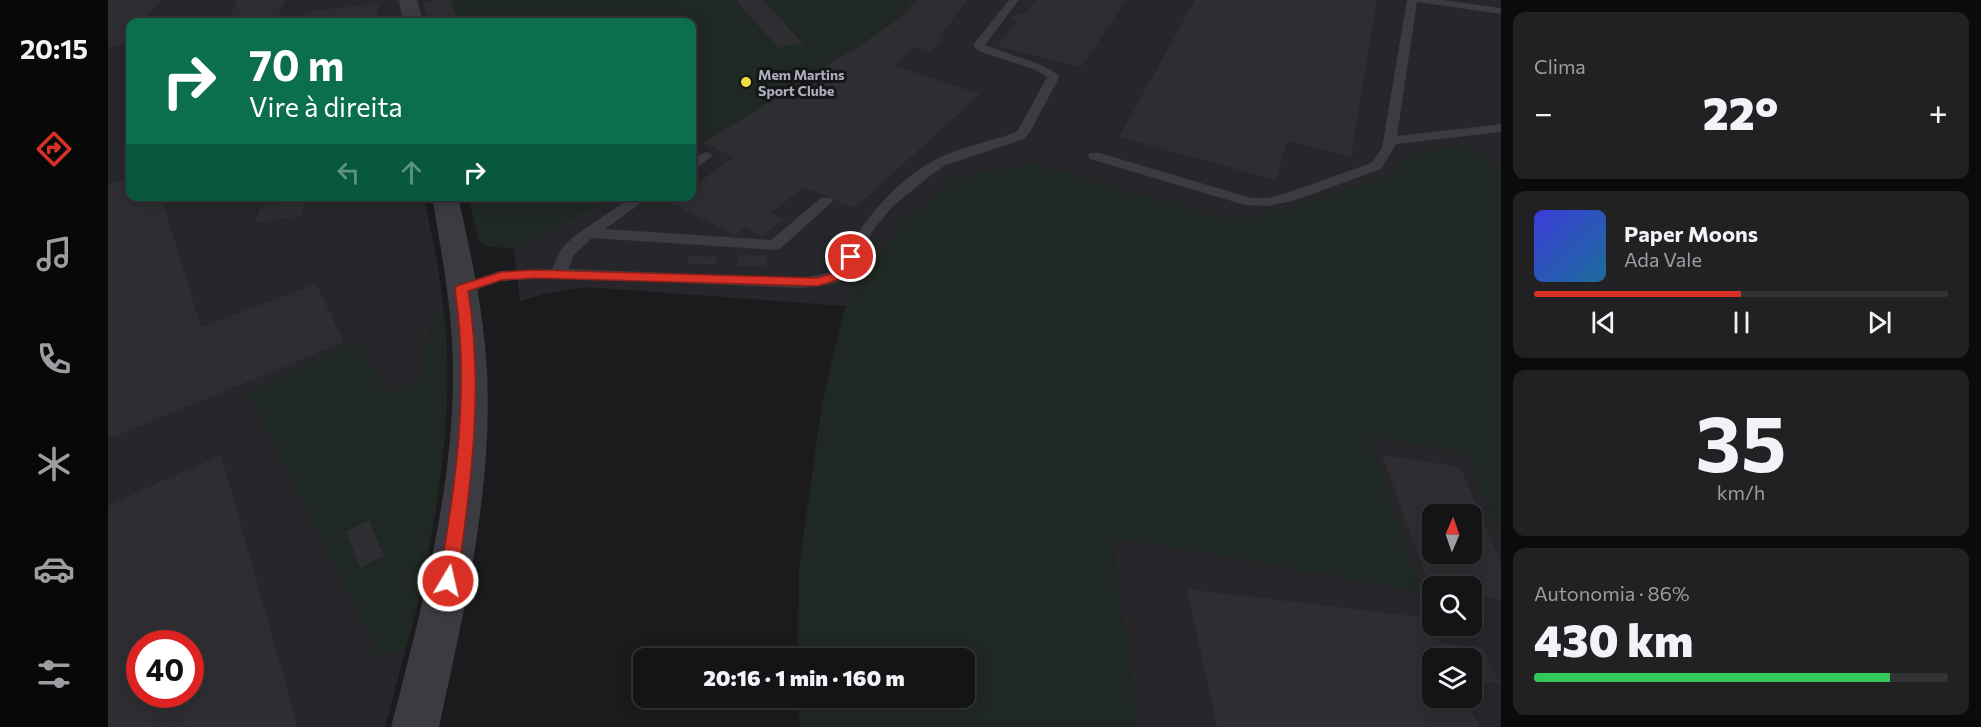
<!DOCTYPE html>
<html lang="pt">
<head>
<meta charset="utf-8">
<style>
	:root { --surface:#141416; --page:#212123; --text:#f1f3f6; --muted:#9d9ea1; --line:#333335; --accent:#d93025 }
	body { margin:0; font-family:Commissioner,sans-serif; background:var(--page); color:var(--text); height:100vh; display:flex; flex-direction:column; font-size:22px; white-space:nowrap }
	* { box-sizing:border-box; margin:0 }
	p { font-size:20px; color:var(--muted) }
	.icon { flex:none; width:33px; height:33px; fill:none; stroke:currentColor; stroke-width:2; stroke-linecap:round; stroke-linejoin:round }
	.map { position:relative; flex:1; overflow:hidden }
	.panel { display:flex; flex-direction:column; gap:12px; padding:12px; background:#0b0b0c; width:480px }
	.panel>* { flex:none }
	.guide { position:absolute; left:18px; top:18px; width:570px; height:183px; border-radius:12px; box-shadow:0 3px 15px #0003,0 0 0 2px var(--line); background:#0b6e4f; color:#fff; overflow:hidden }
	.needle { width:39px; rotate:2deg }
	.fabs { position:absolute; left:1314px; top:504px; display:grid; gap:12px }
	.fabs a { display:grid; place-items:center; width:60px; height:60px; border-radius:12px; background:var(--surface); box-shadow:0 3px 15px #0003,0 0 0 2px var(--line); font-size:30px }
	.speed { position:absolute; left:18px; top:630px; display:flex; gap:12px; font-size:30px; font-weight:700; text-align:center }
	.speed>* { display:grid; place-content:center; width:78px; height:78px; border-radius:50%; background:var(--surface); box-shadow:0 3px 15px #0003,0 0 0 2px var(--line); line-height:1 }
	.speed .limit { border:9px solid #d22; background:#fff; color:#111 }
	.pin { position:absolute; display:grid; place-items:center; width:51px; height:51px; color:#fff; margin:-26px; border:3px solid #fff; border-radius:50%; box-shadow:0 2px 6px #0007 }
	.me { position:absolute; width:66px; margin:-33px; rotate:9deg; stroke-linejoin:round; filter:drop-shadow(0 0 4px #0008) }
	.turn { display:flex; align-items:center; gap:21px; height:126px; padding:0 24px; font-size:27px }
	.turn .icon { width:78px; height:78px; stroke-width:2.5 }
	.turn b { display:block; font-size:42px; line-height:51px }
	.lanes { display:flex; align-items:center; height:57px; padding:0 24px; background:#0003; justify-content:center; gap:30px; direction:ltr }
	.lanes .off { opacity:.35 }
	.big { font-size:45px; font-weight:800; line-height:1.1 }
	.panel .widget { flex:1; display:flex; flex-direction:column; justify-content:center; gap:9px; min-width:0; padding:0 21px; border-radius:12px; background:var(--page) }
	.panel .dial { align-items:center; gap:0 }
	.dial b { font-size:78px; line-height:1 }
	.song { display:flex; align-items:center; gap:18px }
	.cover { width:72px; height:72px; border-radius:9px; background:linear-gradient(135deg,hsl(240 70% 55%),hsl(200 70% 35%)) }
	.played { height:6px; border-radius:3px; background:linear-gradient(90deg,var(--accent) 50%,var(--line) 50%) }
	.keys { display:flex; justify-content:space-around; direction:ltr }
	.heat { display:flex; justify-content:space-between; align-items:center; font-size:33px; direction:ltr }
	.charge { height:9px; border-radius:4px; background:linear-gradient(90deg,#34c759 86%,var(--line) 0) }
	.trip { position:absolute; left:525px; top:648px; width:342px; height:60px; border-radius:12px; background:var(--surface); box-shadow:0 3px 15px #0003,0 0 0 2px var(--line); font-weight:800; line-height:60px; text-align:center }
	main { display:flex; flex:1; min-height:0 }
	.menu { display:flex; flex-direction:column; width:108px; justify-content:space-around; align-items:center; background:#080809; color:var(--muted) }
	.menu .icon { width:42px; height:42px }
	.menu .selected { color:var(--accent) }
	.menu b { font-size:27px; color:var(--text) }
	.map>svg:first-child { display:block }
	.built { fill:#27262a; fill-rule:evenodd }
	.green { fill:#202823 }
	.building { fill:#2e2d31; fill-rule:evenodd }
	.lines { fill:none; stroke-linecap:round; stroke-linejoin:round }
	.service { fill:#3c3b41; fill-rule:evenodd }
	.tertiary { fill:#3c3b41; fill-rule:evenodd }
	.route { fill:#d93025; stroke:#8d1f18; stroke-width:1.5 }
	.poi-dot { fill:#eddd42; stroke:#161518; stroke-width:2 }
	.labels { text-anchor:middle; dominant-baseline:central; stroke-width:6; stroke-linejoin:round; paint-order:stroke }
	.far-poi-label { font-size:14px; font-weight:bold; fill:#adaebc; stroke:#161518; text-anchor:start }
</style>
</head>
<body>
<main>
<nav class="menu">
<b>20:15</b>
<svg class="icon selected" aria-label="directions" viewBox="0 0 24 24"><path d="M12 3l9 9-9 9-9-9zM9 14v-3h6M13 9l2 2-2 2"/></svg>
<svg class="icon" aria-label="music" viewBox="0 0 24 24"><path d="M9 18V5l10-2v13"/><circle cx="6" cy="18" r="3"/><circle cx="16" cy="16" r="3"/></svg>
<svg class="icon" aria-label="phone" viewBox="0 0 24 24"><path d="M5 4h4l2 5-3 2q2 4 5 5l2-3 5 2v4C11 20 4 13 5 4z"/></svg>
<svg class="icon" aria-label="climate" viewBox="0 0 24 24"><path d="M12 3v18M4 7l16 10M4 17L20 7"/></svg>
<svg class="icon" aria-label="car" viewBox="0 0 24 24"><path d="M5 17H2v-5l4-1 3-4h7l3 4 3 1v5h-3M9 17h6M6 11h13"/><circle cx="7" cy="17" r="2"/><circle cx="17" cy="17" r="2"/></svg>
<svg class="icon" aria-label="filters" viewBox="0 0 24 24"><path d="M4 7h16M4 17h16"/><circle cx="9" cy="7" r="2"/><circle cx="15" cy="17" r="2"/></svg>
</nav>
<div class="map">
<svg width="1393" height="727" viewBox="0 0 1393 727">
	<rect width="100%" height="100%" fill="#1b1a1d"/>
	<!-- built -->
	<path class="built" d="M0 0H313L319 22H22V196L316 197 330 267 338 328V402L329 501 309 607 277 727H0ZM32 644H82V694H32Z
		M803 0H1393V727H692L690 698H856V658H690L691 569 714 404 738 306 477 287 440 293 412 301 406 249 500 197 584 196V149L782 24ZM1324 514H1364V554H1324ZM1324 586H1364V626H1324ZM1324 658H1364V698H1324Z"/>
	<!-- green -->
	<path class="green" d="M313 0H803L782 24 643 114 584 149V22H319Z
		M1362 143 1393 172V536L1358 453 1263 437 1312 591 1004 537 1031 727H692L690 698H856V658H690L691 569 714 404 735 314 750 280 796 222 847 178 928 164 1113 218H1149L1288 173 1302 154Z
		M360 197V196L503 197 406 249 377 246 371 242Z
		M336 313C349 417 324 552 297 652L271 655 141 393 243 346 254 349 279 393 314 378 322 319Z"/>
	<!-- building -->
	<path class="building" d="M0 0H53L35 22H22V44L0 48Z
		M129 0H177L168 22H119Z
		M329 0H343L350 22H319L314 2Z
		M628 0H654L695 43 670 48Z
		M810 0H859L831 38 837 39 823 51 808 47 785 65 872 94 747 208 696 187 663 213 676 219 655 236 637 227 627 235 561 203 570 196H584V187L626 157 596 143 741 51 743 52 786 22H789Z
		M928 0H1018L973 67 889 46 909 21 902 20 908 14 915 15Z
		M1087 0H1269L1243 157 1179 141 1168 180 1011 137Z
		M271 3 269 22H194L196 12Z
		M20 178 22 196H53L93 327 208 284 236 342 0 439V184Z
		M197 199 193 216 147 223 153 206Z
		M631 255 660 256 658 267 629 266Z
		M581 256 609 257 608 264H579Z
		M113 455 190 727H0V505ZM32 644H82V694H32Z
		M1274 455 1352 467 1393 562V600L1364 595V586L1322 588ZM1324 514H1364V554H1324Z
		M261 520 276 556 252 568 238 531Z
		M1079 589 1322 618 1333 643 1375 648 1392 684 1364 680V658H1324V698H1358L1371 727H1109Z"/>
	<g class="lines">
		<!-- service -->
		<path class="service" d="M901 0H911L877 45 936 66 952 76 922 132 916 139 838 165 823 175 785 206 766 229 736 280 723 284 694 288 481 279H428L393 281 354 295 348 293 346 289 348 285 392 271 444 269 453 249 465 237 525 196H543L497 229 663 240 713 198H723L725 201 672 249 667 250 484 238 466 255 460 269 694 278 724 272C752 228 780 185 827 160 849 148 882 141 906 133L910 130 939 77 928 70 870 51 865 45Z
			M1299 0H1335L1393 8V14L1309 2 1289 136 1393 124V132L1288 144 1273 169 1185 201 1160 206 1137 205 982 159 980 156 982 153H992L1143 198H1160L1176 194 1263 163 1274 148Z
			M597 152 602 153 604 156 589 168 584 169V159Z"/>
		<!-- tertiary -->
		<path class="tertiary" d="M291 0H309L315 22H295Z
			M324 196H350C363 255 376 312 379 372 385 491 356 611 331 727H283C313 611 345 493 345 373 345 313 334 255 324 196Z"/>
	</g>
	<!-- route -->
	<path class="route" d="M743 253 749 257 735 278 710 286 428 278 393 280 360 291C376 388 363 485 349 581L346 587 340 589 334 587 331 581C348 484 362 387 347 289L349 286 393 272 428 270 709 278 726 273 738 254Z"/>
	<!-- markers -->
	<circle class="poi-dot" cx="638" cy="82" r="6"/>
	<g class="labels">
		<!-- far-poi labels -->
		<g class="far-poi-label">
			<text x="650" y="74">Mem Martins<tspan x="650" dy="16">Sport Clube</tspan></text>
		</g>
	</g>
</svg>
<div class="fabs">
<a><svg class="needle" viewBox="-14 -14 28 28"><path d="M0-13l5 13h-10z" fill="#e53935"/><path d="M0 13l5-13h-10z" fill="#9d9ea1"/></svg></a>
<a><svg class="icon" aria-label="search" viewBox="0 0 24 24"><circle cx="10" cy="10" r="6"/><path d="M15 15l6 6"/></svg></a>
<a><svg class="icon" aria-label="layers" viewBox="0 0 24 24"><path d="M12 4l9 5-9 5-9-5zM3 14l9 5 9-5"/></svg></a>
</div>
<div class="speed"><div class="limit">40</div></div>
<div class="pin" style="left:743px;top:257px;background:#d93025"><svg class="icon" aria-label="arrive" viewBox="0 0 24 24"><path d="M6 21V4h12l-3 4 3 4H6"/></svg></div>
<svg class="me" style="left:340px;top:581px" viewBox="-20 -20 40 40"><circle r="17" fill="#d93025" stroke="#fff" stroke-width="3"/><path d="M0-11L8 9 0 5-8 9z" fill="#fff"/></svg>
<div class="trip">20:16 · 1 min · 160 m</div>
<div class="guide">
<div class="turn"><svg class="icon" aria-label="right" viewBox="0 0 24 24"><path d="M7 20v-9h11M14 6l5 5-5 5"/></svg><div><b>70 m</b>Vire à direita</div></div>
<div class="lanes"><svg class="icon off" aria-label="left" viewBox="0 0 24 24"><path d="M17 20v-9H6M10 6l-5 5 5 5"/></svg><svg class="icon off" aria-label="ahead" viewBox="0 0 24 24"><path d="M12 20V5M6 11l6-6 6 6"/></svg><svg class="icon" aria-label="right" viewBox="0 0 24 24"><path d="M7 20v-9h11M14 6l5 5-5 5"/></svg></div>
</div>
</div>
<section class="panel">
<div class="widget"><p>Clima</p>
<div class="heat"><a>−</a><b class="big">22°</b><a>+</a></div>
</div>
<div class="widget">
<div class="song"><i class="cover"></i><div><b>Paper Moons</b><p>Ada Vale</p></div></div>
<div class="played"></div>
<div class="keys"><svg class="icon" aria-label="previous" viewBox="0 0 24 24"><path d="M18 5L8 12l10 7zM5 5v14"/></svg><svg class="icon" aria-label="pause" viewBox="0 0 24 24"><path d="M8 5v14M16 5v14"/></svg><svg class="icon" aria-label="next" viewBox="0 0 24 24"><path d="M6 5l10 7-10 7zM19 5v14"/></svg></div>
</div>
<div class="widget dial"><b>35</b><p>km/h</p></div>
<div class="widget"><p>Autonomia · 86%</p><b class="big">430 km</b><div class="charge"></div></div>
</section>
</main>
</body>
</html>
